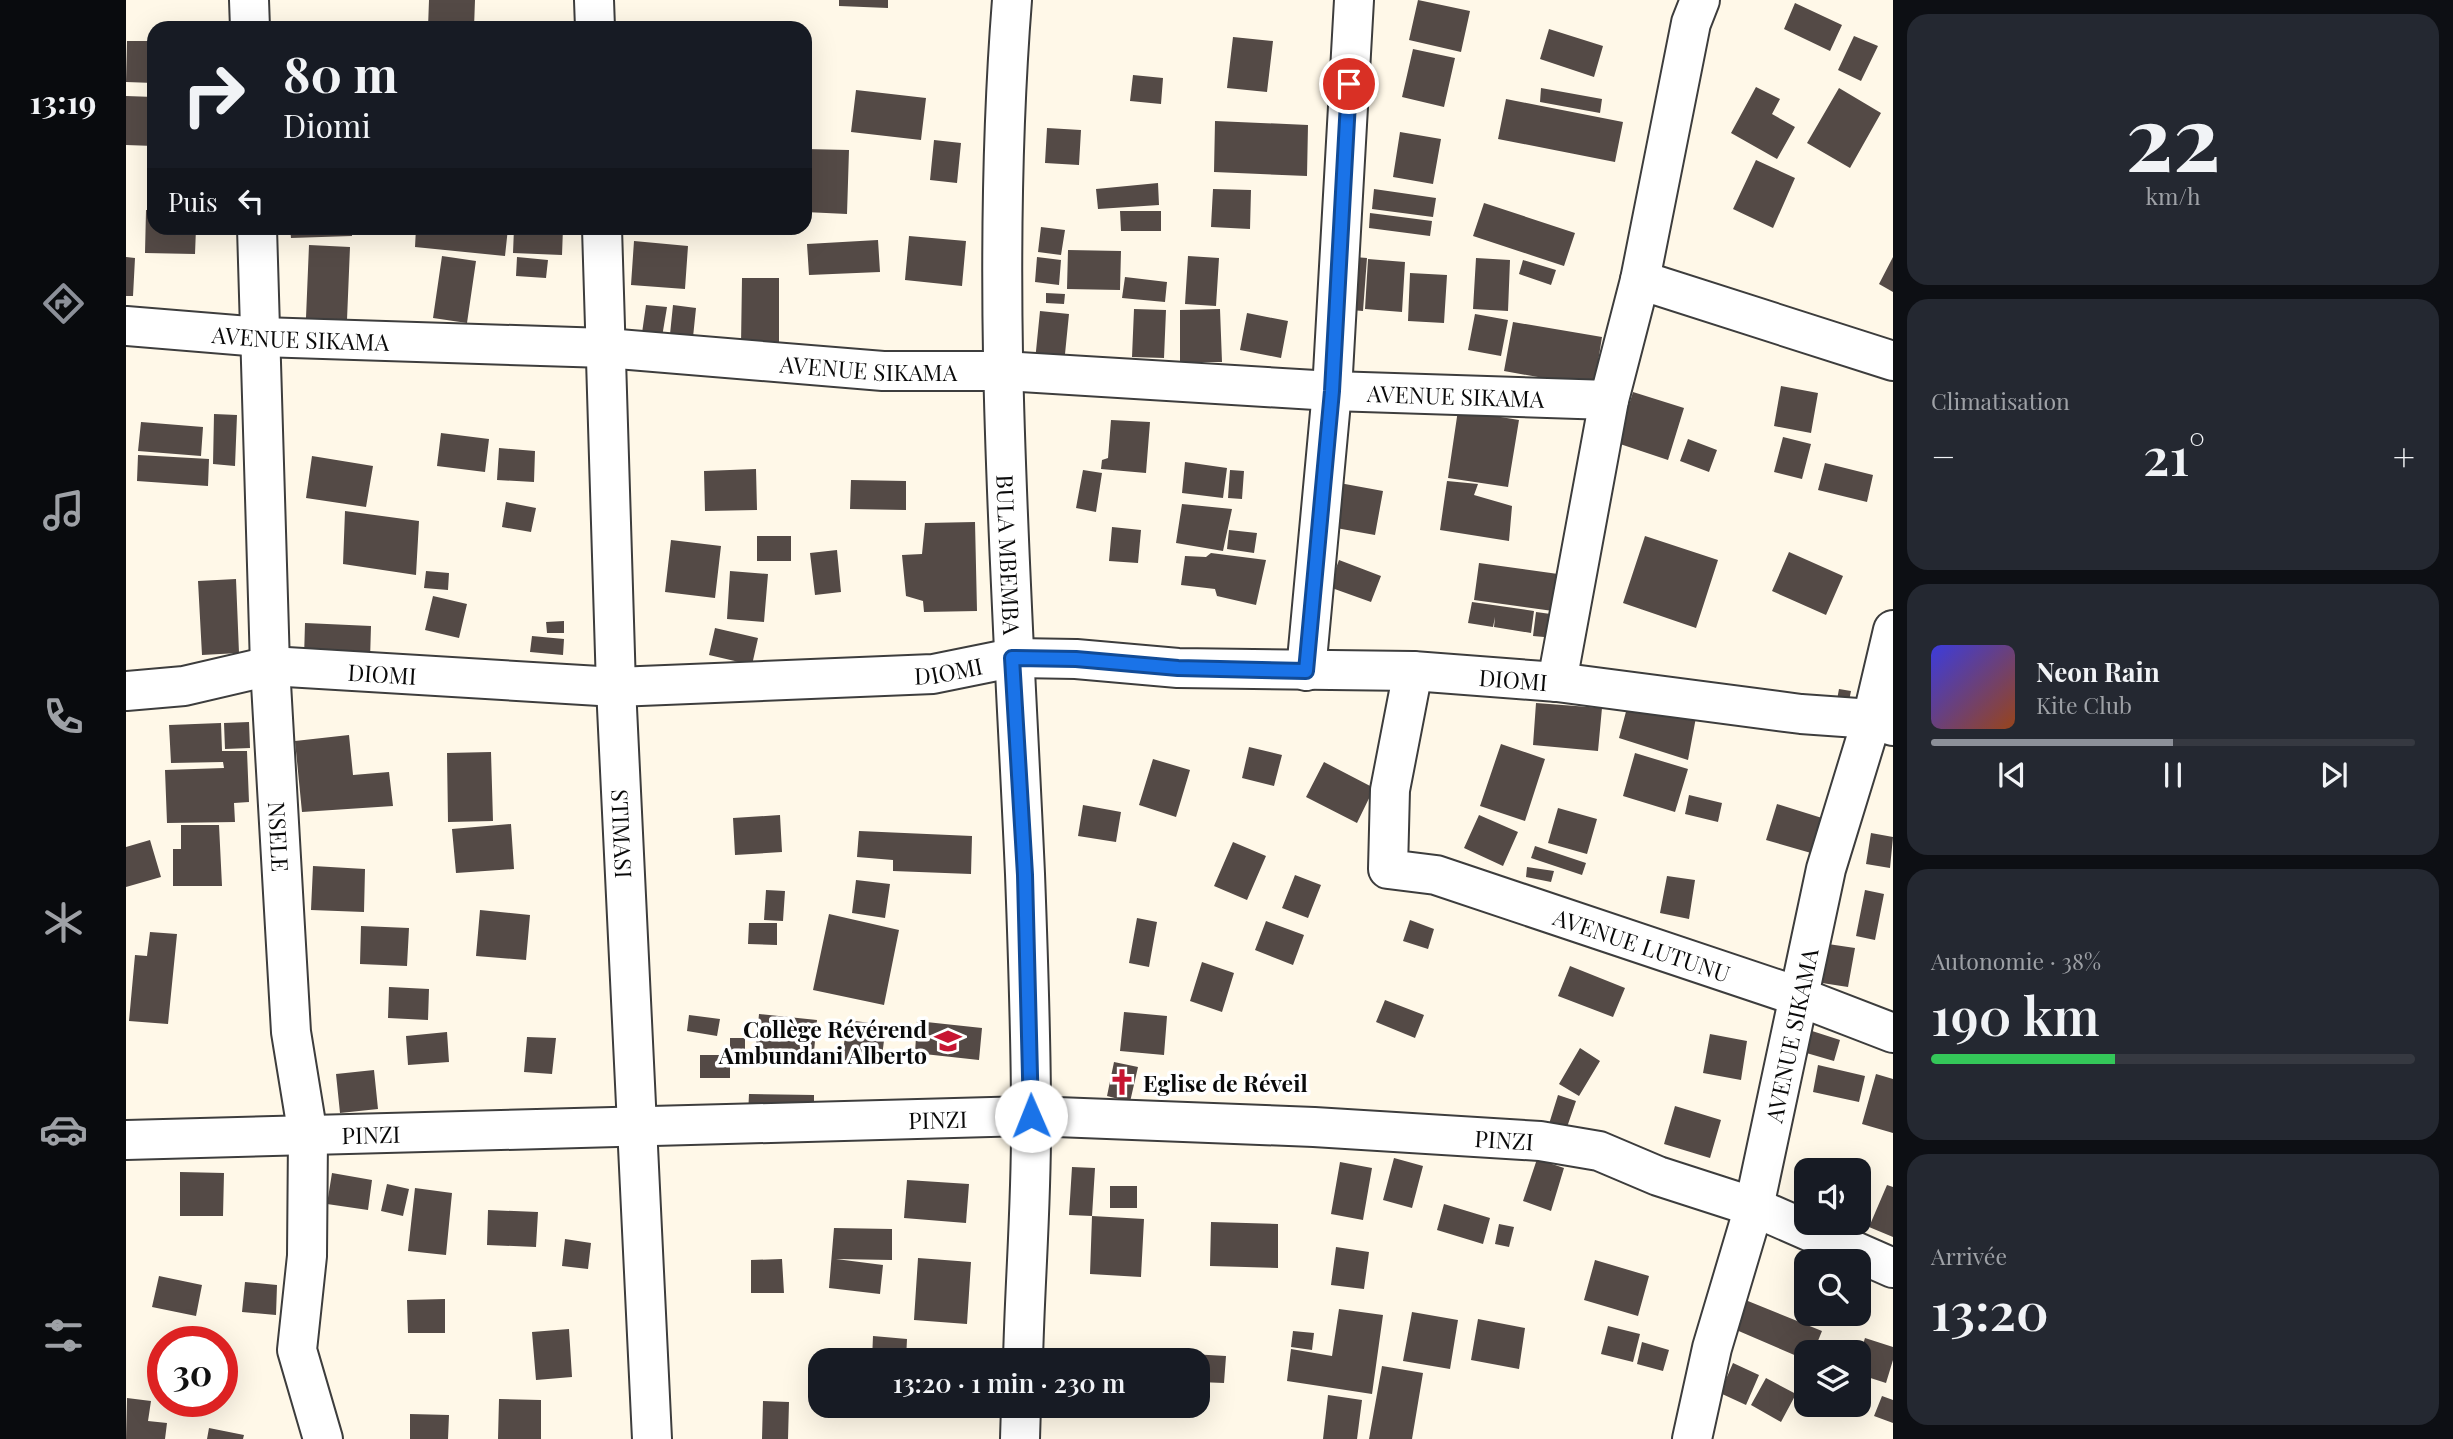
<!DOCTYPE html>
<html lang="fr">
<head>
<meta charset="utf-8">
<style>
	:root { --surface:#171b24; --page:#242831; --text:#f1f3f6; --muted:#9ea1a6; --line:#363941; --accent:#8c9099 }
	body { margin:0; font-family:"Playfair Display",serif; background:var(--page); color:var(--text); height:100vh; display:flex; flex-direction:column; font-size:26px; white-space:nowrap }
	* { box-sizing:border-box; margin:0 }
	p { font-size:23px; color:var(--muted) }
	.icon { flex:none; width:38px; height:38px; fill:none; stroke:currentColor; stroke-width:2; stroke-linecap:round; stroke-linejoin:round }
	.map { position:relative; flex:1; overflow:hidden }
	.panel { display:flex; flex-direction:column; gap:14px; padding:14px; background:#0d0f14; width:560px }
	.panel>* { flex:none }
	.hud { position:absolute; left:21px; top:21px; width:665px; height:214px; border-radius:21px; box-shadow:0 7px 28px #0002; background:#171b24; color:var(--text); overflow:hidden }
	.fabs { position:absolute; left:1668px; top:1158px; display:grid; gap:14px }
	.fabs a { display:grid; place-items:center; width:77px; height:77px; border-radius:14px; background:var(--surface); box-shadow:0 7px 28px #0002; font-size:35px }
	.speed { position:absolute; left:21px; top:1326px; display:flex; gap:14px; font-size:35px; font-weight:700; text-align:center }
	.speed>* { display:grid; place-content:center; width:91px; height:91px; border-radius:50%; background:var(--surface); box-shadow:0 7px 28px #0002; line-height:1 }
	.speed .limit { border:10px solid #d22; background:#fff; color:#111 }
	.pin { position:absolute; display:grid; place-items:center; width:60px; height:60px; color:#fff; margin:-30px; border:4px solid #fff; border-radius:50%; box-shadow:0 2px 7px #0007 }
	.me { position:absolute; width:77px; margin:-38px; rotate:359deg; stroke-linejoin:round; filter:drop-shadow(0 0 5px #0008) }
	.turn { display:flex; align-items:center; gap:24px; height:147px; padding:0 21px; font-size:32px }
	.turn .icon { width:91px; height:91px; stroke-width:2.5 }
	.turn b { display:block; font-size:49px; line-height:60px }
	.then { display:flex; align-items:center; height:66px; padding:0 21px; background:#0003; gap:14px; font-size:26px }
	.big { font-size:52px; font-weight:600; line-height:1.1 }
	.panel .card { flex:1; display:flex; flex-direction:column; justify-content:center; gap:10px; min-width:0; padding:0 24px; border-radius:21px; background:var(--page) }
	.panel .dial { align-items:center; gap:0 }
	.dial b { font-size:91px; line-height:1 }
	.song { display:flex; align-items:center; gap:21px }
	.cover { width:84px; height:84px; border-radius:10px; background:linear-gradient(135deg,hsl(240 70% 55%),hsl(20 70% 35%)) }
	.played { height:7px; border-radius:4px; background:linear-gradient(90deg,var(--accent) 50%,var(--line) 50%) }
	.keys { display:flex; justify-content:space-around; direction:ltr }
	.heat { display:flex; justify-content:space-between; align-items:center; font-size:38px; direction:ltr }
	.charge { height:10px; border-radius:5px; background:linear-gradient(90deg,#34c759 38%,var(--line) 0) }
	.trip { position:absolute; left:682px; top:1348px; width:402px; height:70px; border-radius:21px; background:var(--surface); box-shadow:0 7px 28px #0002; font-weight:600; line-height:70px; text-align:center }
	main { display:flex; flex:1; min-height:0 }
	.dock { display:flex; flex-direction:column; width:126px; justify-content:space-around; align-items:center; background:#090b0e; color:var(--muted) }
	.dock .icon { width:49px; height:49px }
	.dock .on { color:var(--accent) }
	.dock b { font-size:32px; color:var(--text) }
	.map>svg:first-child { display:block }
	.building { fill:#544a46 }
	.lines { fill:none; stroke-linecap:round; stroke-linejoin:round }
	.minor-casing { stroke:#3d3d3d; stroke-width:42 }
	.minor { stroke:#fff; stroke-width:38 }
	.route-casing { stroke:#114b97; stroke-width:18 }
	.route { stroke:#1a73e8; stroke-width:12 }
	.labels { text-anchor:middle; dominant-baseline:central; stroke-width:7; stroke-linejoin:round; paint-order:stroke }
	.street-label { font-size:23px; fill:#0a0a0a; stroke:#fff }
	.poi-label { font-size:23px; font-weight:bold; fill:#0a0a0a; stroke:#fff; text-anchor:end }
</style>
</head>
<body>
<main>
<nav class="dock">
<b>13:19</b>
<svg class="icon on" aria-label="directions" viewBox="0 0 24 24"><path d="M12 3l9 9-9 9-9-9zM9 14v-3h6M13 9l2 2-2 2"/></svg>
<svg class="icon" aria-label="music" viewBox="0 0 24 24"><path d="M9 18V5l10-2v13"/><circle cx="6" cy="18" r="3"/><circle cx="16" cy="16" r="3"/></svg>
<svg class="icon" aria-label="phone" viewBox="0 0 24 24"><path d="M5 4h4l2 5-3 2q2 4 5 5l2-3 5 2v4C11 20 4 13 5 4z"/></svg>
<svg class="icon" aria-label="climate" viewBox="0 0 24 24"><path d="M12 3v18M4 7l16 10M4 17L20 7"/></svg>
<svg class="icon" aria-label="car" viewBox="0 0 24 24"><path d="M5 17H2v-5l4-1 3-4h7l3 4 3 1v5h-3M9 17h6M6 11h13"/><circle cx="7" cy="17" r="2"/><circle cx="17" cy="17" r="2"/></svg>
<svg class="icon" aria-label="filters" viewBox="0 0 24 24"><path d="M4 7h16M4 17h16"/><circle cx="9" cy="7" r="2"/><circle cx="15" cy="17" r="2"/></svg>
</nav>
<div class="map">
<svg width="1767" height="1439" viewBox="0 0 1767 1439">
	<rect width="100%" height="100%" fill="#fff8e8"/>
	<!-- building -->
	<path class="building" d="M303 0H349L348 28H302Z
		M713 0H762V8L713 6Z
		M1292 0 1344 11 1335 52 1283 40Z
		M1669 3 1716 25 1704 51 1658 29Z
		M1423 29 1477 46 1468 77 1414 59Z
		M1728 36 1752 46 1735 81 1712 70Z
		M1107 37 1147 41 1141 92 1101 88Z
		M1 41H28V83L0 82Z
		M1287 49 1329 58 1318 107 1276 97Z
		M1007 75 1037 78 1035 104 1004 101Z
		M1630 87 1654 99 1646 114 1669 127 1651 159 1605 133Z
		M1415 88 1476 99 1474 113 1414 102Z
		M1713 88 1755 113 1724 168 1681 143Z
		M730 90 800 98 795 140 725 132Z
		M0 96 28 97V146L0 145Z
		M1380 99 1497 122 1489 162 1372 139Z
		M1089 121 1182 125 1181 176 1088 172Z
		M921 128 955 130 953 165 919 163Z
		M1274 132 1315 139 1307 184 1267 177Z
		M808 140 835 143 831 183 804 180Z
		M679 149 723 150 721 214 679 212Z
		M1630 160 1669 178 1647 228 1607 209Z
		M1032 183 1033 205 972 209 970 189Z
		M1087 189 1125 190 1124 229 1085 227Z
		M1248 189 1310 198 1307 217 1246 209Z
		M1358 203 1449 233 1438 266 1347 236Z
		M20 210H28V228H70L69 254 19 253Z
		M994 211H1035V231H995Z
		M1244 213 1306 221 1304 236 1243 228Z
		M915 227 939 230 935 255 912 252Z
		M164 228H226V236L165 238Z
		M290 228H382L379 256 289 247Z
		M388 228H437L436 255 387 253Z
		M783 236 840 241 836 286 779 280Z
		M752 240 754 272 683 275 681 244Z
		M508 241 562 246 559 289 505 285Z
		M183 245 224 247 221 320 180 318Z
		M942 250 995 251 994 290 941 289Z
		M316 256 350 261 341 323 307 318Z
		M1062 256 1093 258 1090 306 1059 304Z
		M1216 256 1241 258 1237 311 1213 309Z
		M0 257 9 258 7 296H0Z
		M391 257 422 260 420 278 390 276Z
		M911 257 935 260 933 285 909 282Z
		M1767 257V292L1753 284Z
		M1350 258 1384 260 1382 311 1347 309Z
		M1242 259 1279 262 1276 312 1239 309Z
		M1397 260 1430 270 1425 285 1393 274Z
		M1284 273 1321 275 1318 323 1282 321Z
		M999 277 1041 282 1039 302 996 298Z
		M616 278H653V345H615Z
		M920 293 939 294 938 304 920 303Z
		M520 305 541 307 535 343 515 340Z
		M547 305 570 308 566 347 543 344Z
		M1008 309 1040 310 1038 358 1006 357Z
		M1094 309 1096 362H1054V310Z
		M914 311 943 314 938 364 909 361Z
		M1121 313 1162 321 1155 358 1114 350Z
		M1349 314 1382 320 1375 356 1342 350Z
		M1387 322 1476 337 1468 387 1378 371Z
		M1655 386 1692 393 1685 433 1648 426Z
		M1507 392 1558 408 1542 460 1491 443Z
		M1332 410 1393 420 1382 487 1322 478Z
		M88 414 111 415 109 466 87 464Z
		M985 420 1024 422 1020 473 975 469 976 460 982 458Z
		M15 422 77 427 75 456 12 451Z
		M315 433 363 439 359 472 311 466Z
		M1657 437 1685 444 1676 479 1648 472Z
		M1562 439 1591 450 1583 472 1554 461Z
		M373 448 409 451 408 482 371 480Z
		M12 455 83 459 82 486 11 481Z
		M186 456 247 466 240 507 180 498Z
		M1059 462 1101 468 1097 498 1056 493Z
		M1699 463 1747 475 1741 502 1692 490Z
		M630 469 631 510 579 511 578 471Z
		M957 470 976 473 970 512 950 508Z
		M1104 470 1118 471 1116 499 1102 498Z
		M725 480 780 481V510L724 509Z
		M1321 481 1352 484 1348 495 1386 506 1383 541 1314 530Z
		M1208 482 1257 491 1249 535 1199 526Z
		M380 502 410 508 405 532 376 527Z
		M1056 504 1106 509 1097 551 1050 543Z
		M219 511 293 521 290 575 217 564Z
		M849 522 851 611 798 612 797 601 780 596 776 555 796 554 799 523Z
		M986 527 1015 530 1012 563 983 561Z
		M1103 530 1131 533 1128 553 1101 549Z
		M631 536H665V561H631Z
		M1519 536 1592 560 1570 628 1497 603Z
		M545 540 595 546 589 598 539 592Z
		M711 550 715 592 689 595 684 553Z
		M1663 552 1717 576 1700 615 1646 591Z
		M1085 553 1140 560 1130 605 1091 596 1089 589 1055 585 1059 556 1080 557Z
		M1213 560 1255 576 1245 602 1203 587Z
		M1353 563 1432 574 1427 611 1348 600Z
		M300 571 323 573 322 590 298 588Z
		M604 571 642 574 638 622 601 619Z
		M110 579 113 653 76 655 72 581Z
		M307 596 341 604 333 638 299 630Z
		M1346 602 1408 611 1405 633 1368 627 1369 617 1367 627 1342 623Z
		M1410 612 1432 615 1429 638 1407 636Z
		M438 621V633H421L420 622Z
		M179 623 245 626 244 660 178 658Z
		M589 628 632 638 626 665 583 655Z
		M406 636 438 639 437 655 404 652Z
		M1713 689 1725 691 1722 706 1710 705Z
		M1410 703 1476 708 1472 751 1407 745Z
		M1502 704 1571 712 1562 760 1493 738Z
		M123 722 124 748 99 749 98 723Z
		M95 723 96 751H121L123 802 108 803 109 822 41 823 39 770 98 768 97 762 45 763 43 725Z
		M223 735 227 775 263 772 267 806 176 812 169 741Z
		M1375 744 1419 759 1399 821 1354 806Z
		M1123 747 1156 755 1148 786 1116 778Z
		M365 752 367 821 322 822 321 753Z
		M1509 753 1562 769 1549 812 1497 796Z
		M1027 759 1064 770 1050 817 1013 805Z
		M1198 762 1248 788 1231 823 1180 797Z
		M1563 795 1596 803 1592 822 1559 814Z
		M1651 804 1696 818 1685 853 1640 840Z
		M957 805 995 812 990 842 952 836Z
		M1432 808 1471 819 1461 854 1422 843Z
		M654 815 656 852 609 855 607 818Z
		M1353 815 1392 832 1377 866 1338 848Z
		M385 824 388 869 330 873 326 829Z
		M55 825H93L96 886H47V849H55Z
		M733 831 846 836 845 874 767 871V860L731 857Z
		M1745 833 1767 837 1764 868 1740 864Z
		M24 840 35 877 0 887V847Z
		M1107 842 1140 856 1121 900 1088 886Z
		M1409 846 1460 863 1456 875 1405 858Z
		M187 866 239 869 238 912 185 910Z
		M1401 867 1428 871 1425 882 1400 877Z
		M1169 875 1195 885 1182 918 1156 908Z
		M1541 876 1569 880 1563 919 1534 913Z
		M730 880 764 884 759 918 726 913Z
		M640 890 659 891 657 921 638 920Z
		M1739 890 1758 894 1749 940 1730 936Z
		M354 910 404 915 400 960 350 956Z
		M703 914 773 930 758 1005 687 990Z
		M1011 918 1031 922 1023 967 1003 963Z
		M1284 920 1308 929 1302 949 1277 941Z
		M1140 921 1178 935 1167 965 1129 950Z
		M623 923H651V945L622 944Z
		M235 926 283 928 281 966 234 964Z
		M24 932 51 934 42 1024 3 1021 9 955 21 956Z
		M1702 944 1729 948 1722 987 1696 983Z
		M1076 962 1108 973 1096 1012 1064 1001Z
		M1444 966 1499 988 1487 1017 1432 996Z
		M263 987 303 989 302 1020 262 1018Z
		M1259 1000 1298 1015 1289 1038 1250 1022Z
		M998 1012 1041 1016 1038 1055 994 1051Z
		M633 1014 691 1020 687 1062 629 1056Z
		M563 1015 594 1019 591 1036 561 1031Z
		M721 1020 760 1025 755 1064 716 1060Z
		M791 1021 856 1028 853 1060 789 1053Z
		M1683 1030 1714 1040 1708 1061 1677 1052Z
		M321 1032 323 1062 282 1065 280 1036Z
		M1584 1034 1621 1041 1615 1080 1577 1073Z
		M401 1037 430 1038 426 1074 398 1072Z
		M604 1038H619V1055H604V1078H574V1055H604Z
		M1454 1048 1474 1061 1453 1096 1433 1084Z
		M988 1062 1012 1067 1004 1102 981 1096Z
		M1692 1065 1739 1076 1733 1102 1687 1092Z
		M248 1070 252 1109 214 1113 210 1074Z
		M1750 1074 1767 1079V1133L1736 1124Z
		M623 1094 688 1095V1116L622 1115Z
		M1432 1095 1450 1101 1440 1130 1423 1124Z
		M1549 1106 1595 1120 1584 1158 1538 1144Z
		M1268 1158 1297 1166 1286 1208 1257 1200Z
		M1411 1159 1438 1168 1425 1211 1397 1201Z
		M1214 1162 1246 1168 1237 1220 1205 1214Z
		M946 1167 969 1168 966 1216 943 1215Z
		M54 1172 98 1173 97 1216H54Z
		M206 1173 246 1180 242 1210 201 1204Z
		M781 1180 843 1184 840 1223 778 1218Z
		M261 1184 283 1189 277 1216 255 1211Z
		M1761 1185 1767 1187V1237L1743 1227Z
		M984 1186H1011V1208H984Z
		M289 1188 326 1193 320 1255 282 1251Z
		M1318 1204 1364 1218 1357 1244 1311 1230Z
		M362 1210 412 1212 410 1247 361 1245Z
		M966 1216 1018 1219 1015 1277 964 1274Z
		M1085 1222 1152 1224V1268L1084 1266Z
		M1373 1224 1388 1227 1383 1247 1369 1244Z
		M708 1228 766 1229V1260L710 1259 757 1265 754 1294 703 1288Z
		M439 1239 465 1243 462 1269 436 1266Z
		M1210 1247 1243 1252 1238 1289 1205 1285Z
		M792 1258 845 1262 841 1324 788 1320Z
		M656 1259 658 1293H625V1260Z
		M1469 1260 1523 1276 1512 1316 1458 1300Z
		M33 1276 76 1285 70 1316 26 1307Z
		M119 1282 151 1285 150 1315 116 1312Z
		M1612 1297 1696 1331 1687 1353H1680V1360L1601 1326Z
		M319 1299V1333H282L281 1300Z
		M1213 1309 1257 1315 1246 1394 1161 1381 1165 1349 1206 1356Z
		M1286 1312 1332 1320 1324 1369 1277 1361Z
		M1352 1319 1399 1328 1393 1369 1345 1360Z
		M1482 1326 1514 1334 1507 1362 1475 1354Z
		M443 1329 446 1377 410 1380 406 1332Z
		M1167 1331 1188 1333 1186 1350 1165 1347Z
		M747 1336 781 1339 780 1360H746Z
		M1739 1338 1767 1347V1360L1760 1383 1732 1374V1360Z
		M1516 1342 1543 1350 1537 1371 1511 1364Z
		M1065 1354 1100 1356 1098 1383 1073 1382V1360H1065Z
		M1607 1363 1633 1375 1620 1405 1594 1393Z
		M1256 1366 1297 1373 1286 1439H1243Z
		M1640 1378 1670 1394 1655 1422 1625 1405Z
		M1202 1395 1236 1400 1231 1439H1197Z
		M1756 1396 1767 1400V1423L1748 1416Z
		M1 1398 25 1401 22 1421 41 1423 39 1439H0Z
		M373 1399 415 1400V1439H372Z
		M637 1401 663 1402 662 1439H636Z
		M284 1414 323 1415 322 1439H284Z
		M83 1428 118 1435 117 1439H81Z"/>
	<g class="lines">
		<defs>
			<g id="minor">
				<path d="M123 0 124 28"/>
				<path d="M468 0 469 28"/>
				<path id="s1" d="M886 0C863 291 886 584 899 874 902 954 905 1034 905 1114 906 1196 899 1278 897 1360"/>
				<path id="s2" d="M131 228 144 666 165 1032 182 1136 181 1256 171 1350 197 1439"/>
				<path id="s3" d="M476 228 490 687 526 1439"/>
				<path d="M1514 280 1767 361"/>
				<path id="s4" d="M0 326 135 337 480 348 757 371H877L1206 391 1483 400"/>
				<path d="M1180 671 1206 391 1228 0"/>
				<path id="s5" d="M1287 671 1264 790 1262 869 1310 875 1671 996 1767 1033"/>
				<path d="M1431 682 1483 400 1514 280 1565 23 1574 0"/>
				<path id="s6" d="M0 691 58 686 144 666 490 687 807 674 886 658 950 659 1052 668 1287 671 1431 682 1675 714 1746 719 1767 726"/>
				<path id="s7" d="M0 1140 905 1116 1188 1127 1414 1141 1473 1151 1532 1176 1628 1207 1767 1268"/>
				<path d="M894 1439 895 1405"/>
				<path id="s8" d="M1566 1439 1586 1348 1628 1207 1700 869 1746 719 1767 630"/>
			</g>
		</defs>
		<!-- minor casing -->
		<use href="#minor" class="minor-casing"/>
		<!-- minor -->
		<use href="#minor" class="minor"/>
	</g>
	<g class="lines">
		<defs>
			<path id="route" d="M905 1116 899 875 886 658 950 659 1052 668 1180 671 1206 391 1223 84"/>
		</defs>
		<!-- route casing -->
		<use href="#route" class="route-casing"/>
		<!-- route -->
		<use href="#route" class="route"/>
	</g>
	<!-- icons -->
	<defs>
		<symbol id="school-bare" viewBox="-9 -9 18 18"><path d="M0-5L7-2L0 1L-7-2ZM-4 1L0 2.5L4 1V4Q0 6-4 4Z" fill="#c71532" stroke="#fff" stroke-width="2.5" paint-order="stroke"/></symbol>
		<symbol id="church-bare" viewBox="-9 -9 18 18"><path d="M-1.2-6h2.4v3.5h3.3v2.4h-3.3V6h-2.4V-.1h-3.3v-2.4h3.3Z" fill="#c71532" stroke="#fff" stroke-width="2.5" paint-order="stroke"/></symbol>
	</defs>
	<g fill-rule="evenodd">
		<use href="#school-bare" x="803" y="1022" width="38" height="38"/>
		<use href="#church-bare" x="977" y="1063" width="38" height="38"/>
	</g>
	<g class="labels">
		<!-- street labels -->
		<g class="street-label">
			<text stroke="none"><textPath href="#s4" startOffset="175">AVENUE SIKAMA</textPath></text>
			<text stroke="none"><textPath href="#s4" startOffset="744">AVENUE SIKAMA</textPath></text>
			<text stroke="none"><textPath href="#s4" startOffset="1332">AVENUE SIKAMA</textPath></text>
			<text stroke="none"><textPath href="#s1" startOffset="555">BULA MBEMBA</textPath></text>
			<text stroke="none"><textPath href="#s6" startOffset="826">DIOMI</textPath></text>
			<text stroke="none"><textPath href="#s6" startOffset="259">DIOMI</textPath></text>
			<text stroke="none"><textPath href="#s6" startOffset="1393">DIOMI</textPath></text>
			<text stroke="none"><textPath href="#s3" startOffset="606">STIMASI</textPath></text>
			<text stroke="none"><textPath href="#s2" startOffset="609">NSELE</textPath></text>
			<text stroke="none"><textPath href="#s5" startOffset="466">AVENUE LUTUNU</textPath></text>
			<text stroke="none"><textPath href="#s8" startOffset="416">AVENUE SIKAMA</textPath></text>
			<text stroke="none"><textPath href="#s7" startOffset="812">PINZI</textPath></text>
			<text stroke="none"><textPath href="#s7" startOffset="245">PINZI</textPath></text>
			<text stroke="none"><textPath href="#s7" startOffset="1379">PINZI</textPath></text>
		</g>
		<!-- poi labels -->
		<g class="poi-label">
			<text x="801" y="1028">Collège Révérend<tspan x="801" dy="26">Ambundani Alberto</tspan></text>
			<text x="1017" y="1082" text-anchor="start">Eglise de Réveil</text>
		</g>
	</g>
</svg>
<div class="fabs">
<a><svg class="icon" aria-label="sound" viewBox="0 0 24 24"><path d="M4 9h4l5-4v14l-5-4H4zM17 9q2 3 0 6"/></svg></a>
<a><svg class="icon" aria-label="search" viewBox="0 0 24 24"><circle cx="10" cy="10" r="6"/><path d="M15 15l6 6"/></svg></a>
<a><svg class="icon" aria-label="layers" viewBox="0 0 24 24"><path d="M12 4l9 5-9 5-9-5zM3 14l9 5 9-5"/></svg></a>
</div>
<div class="speed"><div class="limit">30</div></div>
<div class="pin" style="left:1223px;top:84px;background:#d93025"><svg class="icon" aria-label="arrive" viewBox="0 0 24 24"><path d="M6 21V4h12l-3 4 3 4H6"/></svg></div>
<svg class="me" style="left:905px;top:1116px" viewBox="-20 -20 40 40"><circle r="19" fill="#fff"/><path d="M0-13L10 11 0 6-10 11z" fill="#1a73e8"/></svg>
<div class="trip">13:20 · 1 min · 230 m</div>
<div class="hud">
<div class="turn"><svg class="icon" aria-label="right" viewBox="0 0 24 24"><path d="M7 20v-9h11M14 6l5 5-5 5"/></svg><div><b>80 m</b>Diomi</div></div>
<div class="then">Puis<svg class="icon" aria-label="left" viewBox="0 0 24 24"><path d="M17 20v-9H6M10 6l-5 5 5 5"/></svg></div>
</div>
</div>
<section class="panel">
<div class="card dial"><b>22</b><p>km/h</p></div>
<div class="card"><p>Climatisation</p>
<div class="heat"><a>−</a><b class="big">21°</b><a>+</a></div>
</div>
<div class="card">
<div class="song"><i class="cover"></i><div><b>Neon Rain</b><p>Kite Club</p></div></div>
<div class="played"></div>
<div class="keys"><svg class="icon" aria-label="previous" viewBox="0 0 24 24"><path d="M18 5L8 12l10 7zM5 5v14"/></svg><svg class="icon" aria-label="pause" viewBox="0 0 24 24"><path d="M8 5v14M16 5v14"/></svg><svg class="icon" aria-label="next" viewBox="0 0 24 24"><path d="M6 5l10 7-10 7zM19 5v14"/></svg></div>
</div>
<div class="card"><p>Autonomie · 38%</p><b class="big">190 km</b><div class="charge"></div></div>
<div class="card"><p>Arrivée</p><b class="big">13:20</b></div>
</section>
</main>
</body>
</html>
